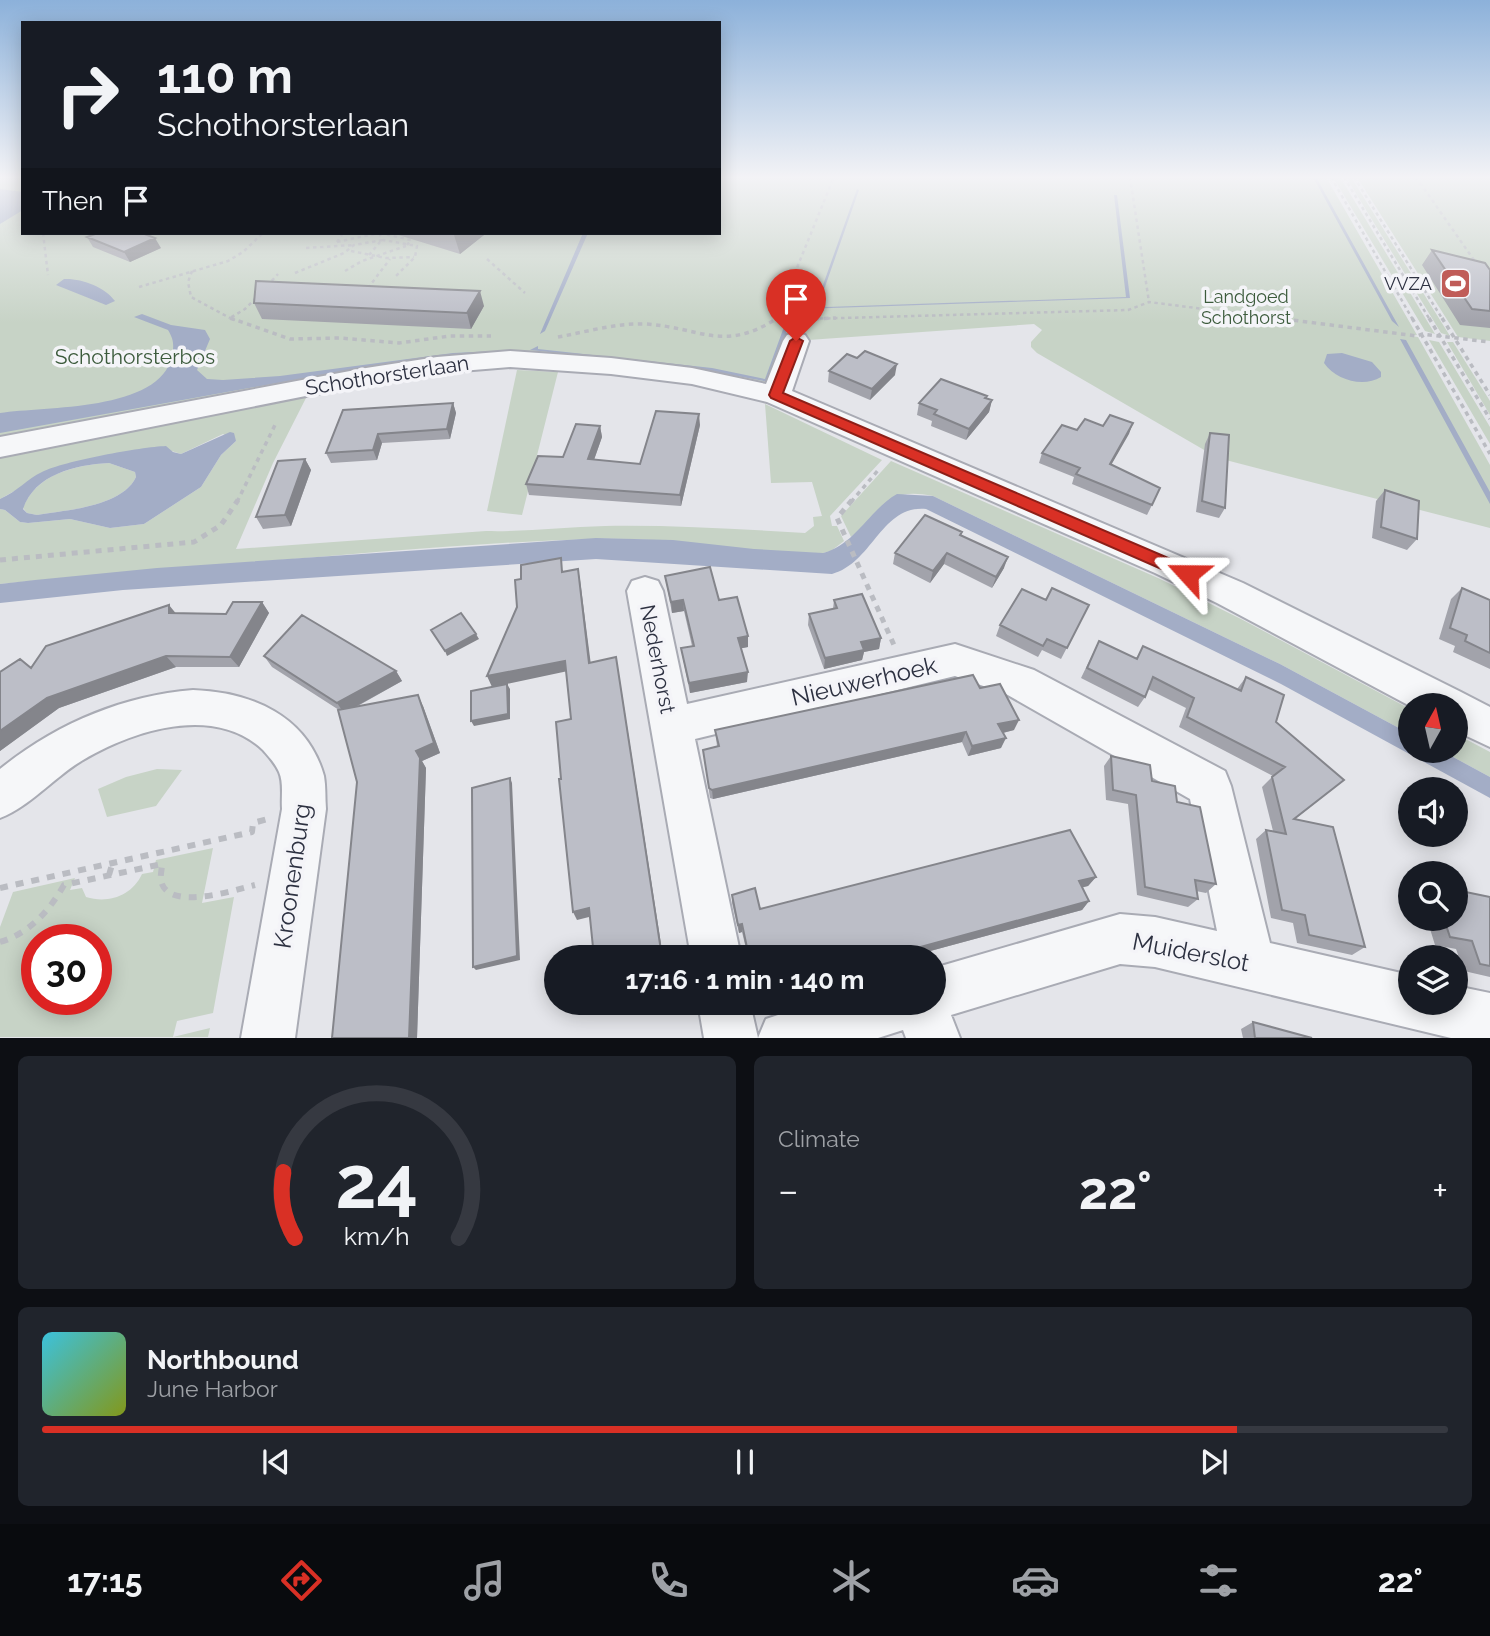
<!DOCTYPE html>
<html lang="en">
<head>
<meta charset="utf-8">
<style>
	:root { --surface:#171b24; --page:#20242c; --text:#f1f3f6; --muted:#9ea1a6; --line:#363941; --accent:#d93025 }
	body { margin:0; font-family:Raleway,sans-serif; background:var(--page); color:var(--text); height:100vh; display:flex; flex-direction:column; font-size:26px; white-space:nowrap }
	* { box-sizing:border-box; margin:0 }
	p { font-size:23px; color:var(--muted) }
	.icon { flex:none; width:38px; height:38px; fill:none; stroke:currentColor; stroke-width:2; stroke-linecap:round; stroke-linejoin:round }
	.map { position:relative; height:1038px; overflow:hidden }
	.sheet { display:flex; flex-direction:column; gap:18px; padding:18px; background:#0d0f14; flex:1 }
	.sheet>* { flex:none }
	.hud { position:absolute; left:21px; top:21px; width:700px; height:214px; border-radius:0px; box-shadow:0 4px 18px #0003; background:#171b24; color:var(--text); overflow:hidden }
	.needle { width:46px; rotate:8deg }
	.fabs { position:absolute; left:1398px; top:693px; display:grid; gap:14px }
	.fabs a { display:grid; place-items:center; width:70px; height:70px; border-radius:50%; background:var(--surface); box-shadow:0 4px 18px #0003; font-size:35px }
	.speed { position:absolute; left:21px; top:924px; display:flex; gap:14px; font-size:35px; font-weight:700; text-align:center }
	.speed>* { display:grid; place-content:center; width:91px; height:91px; border-radius:50%; background:var(--surface); box-shadow:0 4px 18px #0003; line-height:1 }
	.speed .limit { border:10px solid #d22; background:#fff; color:#111 }
	.pin { position:absolute; display:grid; place-items:center; width:60px; height:60px; color:#fff; margin:-72px -30px; border-radius:50% 50% 50% 0; rotate:-45deg; box-shadow:0 0 7px #0007 }
	.pin .icon { rotate:45deg }
	.me { position:absolute; width:77px; margin:-38px; rotate:294deg; stroke-linejoin:round; filter:drop-shadow(0 0 5px #0008) }
	.turn { display:flex; align-items:center; gap:24px; height:147px; padding:0 21px; font-size:32px }
	.turn .icon { width:91px; height:91px; stroke-width:2.5 }
	.turn b { display:block; font-size:49px; line-height:60px }
	.then { display:flex; align-items:center; height:66px; padding:0 21px; background:#0003; gap:14px; font-size:26px }
	.big { font-size:52px; font-weight:700; line-height:1.1 }
	.sheet .tile { flex:1; display:flex; flex-direction:column; justify-content:center; gap:10px; min-width:0; padding:0 24px; border-radius:10px; background:var(--page) }
	.sheet .dial { align-items:center; gap:0 }
	.dial svg { height:182px; overflow:visible; fill:none; stroke:var(--line); stroke-width:7; stroke-linecap:round; text-anchor:middle }
	.dial text { fill:var(--text); stroke:none }
	.song { display:flex; align-items:center; gap:21px }
	.cover { width:84px; height:84px; border-radius:10px; background:linear-gradient(135deg,hsl(190 70% 55%),hsl(70 70% 35%)) }
	.played { height:7px; border-radius:4px; background:linear-gradient(90deg,var(--accent) 85%,var(--line) 85%) }
	.keys { display:flex; justify-content:space-around; direction:ltr }
	.heat { display:flex; justify-content:space-between; align-items:center; font-size:38px; direction:ltr }
	.sheet .tiles { flex:1; display:grid; gap:18px; grid-template-columns:1fr 1fr }
	.tile:last-child { grid-column:span 2 }
	.trip { position:absolute; left:544px; top:945px; width:402px; height:70px; border-radius:35px; background:var(--surface); box-shadow:0 4px 18px #0003; font-weight:700; line-height:70px; text-align:center }
	.menu { display:flex; height:112px; justify-content:space-around; align-items:center; background:#090b0e; color:var(--muted) }
	.menu .icon { width:49px; height:49px }
	.menu .selected { color:var(--accent) }
	.menu b { font-size:32px; color:var(--text) }
	.map>svg:first-child { display:block }
	.green { fill:#c7d3c6; fill-rule:evenodd }
	.water { fill:#a3adc6; fill-rule:evenodd }
	.lines { fill:none; stroke-linecap:round; stroke-linejoin:round }
	.minor-casing { stroke:#a9abb4; stroke-width:4 }
	.path-far3 { stroke:#babcc2; stroke-width:2.5; stroke-dasharray:3.5 3.5; stroke-linecap:butt }
	.path-far2 { stroke:#babcc2; stroke-width:3.5; stroke-dasharray:4.5 4.5; stroke-linecap:butt }
	.path-far1 { stroke:#babcc2; stroke-width:5; stroke-dasharray:6 6; stroke-linecap:butt }
	.path { stroke:#babcc2; stroke-width:6; stroke-dasharray:8 8; stroke-linecap:butt }
	.minor { fill:#f6f7f9; fill-rule:evenodd }
	.wall { fill:#a2a3ab }
	.shaded-wall { fill:#84858b }
	.building { fill:#bcbec7; stroke:#84858b; stroke-width:2 }
	.route { fill:#d93025; stroke:#8d1f18; stroke-width:2 }
	.labels { text-anchor:middle; dominant-baseline:central; stroke-width:7; stroke-linejoin:round; paint-order:stroke }
	.far-poi-label { font-size:18px; fill:#2d3141; stroke:#f4f4f8; text-anchor:end }
	.far-park-label { font-size:18px; fill:#3c5b3c; stroke:#f4f4f8 }
	.park-label { font-size:21px; fill:#3c5b3c; stroke:#f4f4f8 }
	.street-label { font-size:21px; fill:#2d3141; stroke:#f4f4f8 }
	.near-street-label { font-size:24px; fill:#2d3141; stroke:#f4f4f8 }
</style>
</head>
<body>
<div class="map">
<svg width="1490" height="1038" viewBox="0 0 1490 1038">
	<rect width="100%" height="100%" fill="#e4e5ea"/>
	<!-- green -->
	<path class="green" d="M0 177H23V233H719V177H1326L1417 335 1412 336 1418 337 1490 465V528L1218 458 1037 353 1031 347V342L1042 330 1034 324 794 341 773 385 505 355 0 443Z
		M1333 177H1340L1435 334 1425 331Z
		M1346 177H1351L1450 336 1441 333Z
		M1357 177H1490V341L1458 337Z
		M1429 340 1439 342 1490 427V444Z
		M1447 342H1453L1490 401V415Z
		M517 370 558 372 522 515 487 511Z
		M324 389 327 393 306 398 273 463 236 549 486 531C526 532 565 527 605 526 672 525 738 529 805 533L814 526 813 517 822 516 812 482 771 483 765 404 882 460 830 516 832 526H837L844 541 831 551 823 553C747 554 671 536 595 539 473 542 351 555 229 564L226 570 156 569 0 584V509L5 510 20 522 28 523 70 519 110 528 144 524 201 487 221 455 236 441 223 434 181 454 159 447 58 467 0 499V451Z
		M891 461 1158 578 1241 619 1410 709V734L1280 664 933 496C884 486 884 511 851 537L841 516Z
		M109 463 135 472 136 477C122 507 66 510 37 515L27 513 23 508C36 474 75 465 109 463Z
		M1456 734 1490 752V777L1442 751H1456Z
		M157 769 182 770 156 806 107 817 98 789 126 777Z
		M213 848 202 903 234 897 213 1013 177 1021 173 1037 210 1028 208 1037H0V927L13 892 75 878 70 890 82 888 86 897C108 904 132 896 142 874L153 872 156 860ZM37 940H96V999H37Z"/>
	<!-- water -->
	<path class="water" d="M1313 177H1316L1399 327 1392 321Z
		M0 189 23 192V210L0 224Z
		M857 189 859 190 820 301 826 307 1126 297 1114 195H1117L1130 298 801 309 787 315 792 307 817 302Z
		M583 233H588L545 331 540 334Z
		M64 279C81 278 105 287 115 301L106 305 56 285Z
		M142 314 171 325 205 330 210 339 197 370 207 379 223 380 280 376 453 353 495 351 377 365 0 433V413C45 406 160 412 172 356 174 345 174 340 168 330L134 317Z
		M785 324H787L786 336 769 382 688 367 530 350 538 346V349L712 368 765 379Z
		M1400 339 1406 340 1490 492V504Z
		M1342 353 1372 362 1381 372V377C1363 388 1336 380 1324 363L1327 354Z
		M230 432 234 433 236 441 221 455 201 487 144 524 110 528 70 519 28 523 20 522 5 510 0 509V499C18 491 27 479 42 472 64 461 141 447 166 446L173 452 181 454ZM109 463 135 472 136 477C122 507 66 510 37 515L27 513 23 509C35 474 75 465 109 463Z
		M897 494 933 496 1280 664 1410 734V751H1442L1490 777V798L1281 684 926 509C881 505 873 563 832 574L596 559 123 590 0 603V584L35 580 157 568 596 538 673 540 754 549 823 553C855 545 870 509 897 494Z"/>
	<g class="lines">
		<defs>
			<path id="minor" d="M796 333 805 335 809 341 792 391 1243 583 1461 692 1490 707V747L1456 731V705L1410 706 1217 603 1155 573 767 402 692 384 611 374 510 367 437 373 366 384 0 457V437L366 368 437 357 510 351 611 358 692 368 766 384 783 341 787 335Z
				M645 577 658 581 663 591 687 704 955 644 1034 670 1225 771 1231 786 1270 943 1410 975V1003H1456V986L1490 993V1038H1451L1155 967 1120 964 951 1015 960 1038H906L903 1030 878 1038H758L766 1019 814 1003H934V968L1120 914 1155 917 1217 931 1190 799 1006 694 955 676 695 739 741 957H691L627 591 632 581Z
				M193 690C251 692 307 715 324 776 326 787 325 798 326 809L295 1038H241L282 809C281 797 284 783 279 772 275 763 269 757 263 750 214 704 134 730 83 760 54 777 31 806 0 818V769C56 724 122 696 193 690Z
				M698 1003H750L758 1038H704Z"/>
		</defs>
		<!-- minor casing -->
		<use href="#minor" class="minor-casing"/>
		<!-- path-far3 -->
		<path class="path-far3" d="M1130 177 1149 302
			M1331 177 1413 320
			M1344 177 1430 320
			M1354 177 1443 320
			M1416 177 1476 263
			M43 233 48 275
			M379 233 383 240 417 246 415 257 395 277
			M380 233 411 240 407 245
			M337 242 379 233
			M337 242 343 233
			M306 248 354 245
			M351 251 386 258 414 257
			M369 255 380 242
			M487 259 525 293
			M192 271 188 282 191 297 230 318
			M345 271 362 261 406 246
			M295 273 344 253 354 245 383 240
			M267 286 278 274
			M139 287 228 261 243 252 263 233
			M368 288 390 259
			M776 319 834 177
			M806 319 1128 310 1149 302 1290 320
			M235 320 230 318 245 309 259 295"/>
		<!-- path-far2 -->
		<path class="path-far2" d="M230 318 290 339 340 338 399 343 450 336H491
			M1276 318 1417 336 1422 334 1490 342
			M1412 318 1490 454
			M1429 318 1490 419
			M1442 318 1490 395
			M806 319 836 318
			M558 337C586 332 615 323 645 324 700 327 722 353 776 319
			M237 502 276 423
			M851 502 880 468"/>
		<!-- path-far1 -->
		<path class="path-far1" d="M852 500 837 518 894 645
			M0 560 194 542 221 525 238 500"/>
		<!-- path -->
		<path class="path" d="M109 875 113 861
			M0 888 252 832 253 823 268 819
			M0 942C30 933 49 911 64 885L162 864C162 869 160 876 161 881 168 912 235 890 255 885"/>
		<!-- minor -->
		<use href="#minor" class="minor"/>
	</g>
	<!-- wall -->
	<path class="wall" d="M392 233H483L484 235 460 254Z
		M87 237 161 248 130 262 93 247Z
		M1432 250 1490 270V328L1460 325 1422 265Z
		M254 303 484 306 471 329 262 319Z
		M829 371 895 375 870 400 828 382Z
		M987 396 986 398 992 400 989 412 966 440 931 426 932 421 917 415 919 403Z
		M453 403 456 413 450 439 382 443 377 460 331 463 326 453Z
		M1133 423 1111 464 1152 505 1147 515 1072 484 1074 477 1039 463 1042 453 1077 430Z
		M700 425 681 506 529 495 526 484 563 457 600 426 602 437 594 460 640 464Z
		M1210 433 1225 508 1219 518 1196 512 1205 444Z
		M305 459 311 470 291 526 263 529 256 517Z
		M1385 490 1417 539 1407 550 1372 538 1376 501Z
		M962 532 961 535 1004 568 992 588 944 564 930 583 893 564 895 553Z
		M665 576 719 600 748 636V647L741 648 747 682 690 693 683 659 681 648 692 646 684 611 672 613 667 587Z
		M1462 588 1490 600V669L1453 652 1455 646 1439 639 1451 599Z
		M834 600 881 638 879 649 864 652 862 660 824 669 808 625 809 614 833 609Z
		M1046 600 1089 605 1061 659 1042 650 1038 657 996 636 1000 625Z
		M262 602 269 613 239 667H176L59 708 0 751V672L31 668 175 613 226 614Z
		M1099 641 1136 659 1143 646 1237 689 1246 677 1276 722 1344 780 1295 819 1365 947 1352 955 1297 943 1293 923 1271 918 1256 839 1266 830 1273 831 1262 787 1273 776 1179 727 1186 708 1148 689 1145 697 1138 707 1081 678Z
		M264 656 396 671 402 681 356 707 423 706 440 753 422 761 426 768 417 1038H332L357 782 339 710 272 667Z
		M980 688 1014 730 1003 733 1001 748 968 756 962 742 713 799 710 798 703 750 717 746 715 730Z
		M1111 756 1152 781 1177 802 1216 884 1206 893 1196 891 1198 899 1188 907 1137 895 1128 804 1106 800 1104 766Z
		M1096 877 1088 886 1082 887 1089 901 1082 910 908 957H748L742 932 739 933 732 903V895L760 909Z
		M1490 897V977L1464 971 1456 949 1435 945 1427 919H1456Z
		M1253 1022 1312 1038H1243L1241 1029Z"/>
	<!-- shaded-wall -->
	<path class="shaded-wall" d="M457 233H483L484 235 460 254 454 235Z
		M155 238 161 248 130 262 124 252Z
		M480 291 484 306 471 329 467 313Z
		M897 364 895 375 870 400 872 389Z
		M992 400 989 412 966 440 969 429Z
		M453 403 456 413 450 439 447 429Z
		M699 414 700 425 681 506 680 495Z
		M1133 423 1129 434 1106 474 1110 464Z
		M600 426 602 437 590 471 588 459Z
		M378 434 382 443 377 460 373 450Z
		M305 459 311 470 291 526 285 515Z
		M947 553 944 564 930 583 933 571Z
		M1008 557 1004 568 992 588 996 577Z
		M578 569 580 580 592 673 589 663Z
		M683 600 684 611 672 613 671 602Z
		M262 602 269 613 239 667 230 657Z
		M169 605 178 616 169 613Z
		M476 634 479 639 447 656 445 651Z
		M748 636V647L738 649V638Z
		M881 638 879 649 864 652 862 660 824 669 825 658 861 642Z
		M166 656 176 667 59 708 0 751V731L47 698Z
		M565 661 568 671 492 687 487 676Z
		M618 668 663 957H662Z
		M396 671 402 681 344 713 337 703Z
		M748 672 747 682 690 693 689 683Z
		M507 684 510 689V719L474 726 471 721Z
		M418 695 423 706 440 753 422 761 426 768 417 1038H409Z
		M1019 720 1014 730 994 735 998 724Z
		M966 732 962 742 713 799 712 790Z
		M1006 738 1001 748 968 756 972 746Z
		M510 778 512 783 520 960 476 970 473 967Z
		M1096 877 1088 886 1072 890 1079 881Z
		M1089 901 1082 910 908 957H884Z
		M589 908 593 916 577 920 573 912Z
		M742 924V932L739 933 738 925Z"/>
	<!-- building -->
	<path class="building" d="M98 233H142L155 238 124 252 87 237Z
		M1432 250 1485 263 1490 270V311L1472 309Z
		M256 281 480 291 467 313 254 303Z
		M865 351 897 364 872 389 829 371 847 354 857 358Z
		M941 379 987 396 985 398 992 400 969 429 934 414 937 410 919 403Z
		M453 403 447 429 378 434 373 450 326 453 343 410Z
		M656 411 699 414 680 495 526 484 538 456 563 457 576 424 600 426 588 459 640 464Z
		M1110 415 1133 423 1110 464 1160 488 1152 505 1076 474 1080 468 1042 453 1062 425 1077 430 1085 419 1103 426Z
		M1210 433 1229 435 1225 508 1202 501Z
		M305 459 285 515 256 517 278 461Z
		M1385 490 1419 501 1417 539 1381 527Z
		M925 515 962 532 960 535 1008 557 996 577 947 553 933 571 895 553Z
		M561 558 562 572 578 569 589 663 616 657 662 957H594L589 908 573 912 559 779H561L556 722 571 719 565 661 487 676 517 607 515 580 521 579V565Z
		M710 567 719 600 737 597 748 636 738 638 748 672 689 683 681 648 694 646 683 600 671 602 665 576Z
		M1052 588 1089 605 1067 648 1047 639 1043 646 1000 625 1022 589 1046 600Z
		M1462 588 1490 600V653L1465 641 1467 635 1450 628Z
		M862 594 881 638 861 642 864 650 825 658 809 614 837 608 834 600Z
		M233 602H262L230 657 166 656 47 698 0 731V672L20 659 31 668 46 646 169 605V613L226 614Z
		M461 613 476 634 445 651 431 630Z
		M302 615 396 671 337 703 264 656Z
		M1099 641 1137 659 1143 646 1241 691 1246 677 1284 695 1276 722 1344 780 1294 819 1333 827 1365 947 1309 935 1305 915 1282 910 1266 830 1286 834 1272 777 1285 767 1187 717 1194 698 1153 677 1145 697 1087 668Z
		M973 675 980 688 1000 684 1019 720 998 724 1006 738 972 746 966 732 712 790 709 788 703 750 719 746 715 730Z
		M507 684 508 714 471 721V691Z
		M418 695 434 743 416 751 420 758 409 1038H332L357 782 338 710Z
		M1111 756 1150 765 1152 781 1175 786 1177 802 1200 807 1216 884 1195 880 1198 899 1145 887 1136 795 1113 790Z
		M510 778 517 956 473 967 472 788Z
		M1070 830 1096 877 1079 881 1089 901 884 957H749L742 924 738 925 732 895 755 888 760 909Z
		M1456 890 1490 897V966L1480 964 1472 941 1450 937 1444 919H1456Z
		M1253 1022 1312 1038H1255Z"/>
	<!-- sky -->
	<linearGradient id="sky" x2="0" y2="1"><stop stop-color="#8cb1da"/><stop offset="0.55" stop-color="#f3f3f6"/><stop offset="1" stop-color="#f3f3f6" stop-opacity="0"/></linearGradient>
	<rect width="1490" height="323" fill="url(#sky)"/>
	<!-- route -->
	<path class="route" d="M796 337 803 341 783 393 1194 569 1196 574 1194 578H1182L771 398 769 395 790 341Z"/>
	<!-- icons -->
	<defs>
		<symbol id="stadium-square" viewBox="-11 -11 22 22"><rect x="-9" y="-9" width="18" height="18" rx="4" fill="#c05c58" stroke="#f4f4f8"/><path d="M0-5a6.5 5 0 1 0 0 10a6.5 5 0 1 0 0-10ZM-3.5-1.8h7v3.6h-7Z" fill="#fff"/></symbol>
	</defs>
	<g fill-rule="evenodd">
		<use href="#stadium-square" x="1438" y="266" width="35" height="35"/>
	</g>
	<g class="labels">
		<!-- far-poi labels -->
		<g class="far-poi-label">
			<text x="1432" y="283">VVZA</text>
		</g>
		<!-- far-park labels -->
		<g class="far-park-label">
			<text x="1246" y="296">Landgoed<tspan x="1246" dy="21">Schothorst</tspan></text>
		</g>
		<!-- park labels -->
		<g class="park-label">
			<text x="135" y="356">Schothorsterbos</text>
		</g>
		<!-- street labels -->
		<g class="street-label">
			<text transform="translate(387 375) rotate(-9)">Schothorsterlaan</text>
			<text transform="translate(658 659) rotate(79)">Nederhorst</text>
		</g>
		<!-- near-street labels -->
		<g class="near-street-label">
			<text transform="translate(864 681) rotate(-13)">Nieuwerhoek</text>
			<text transform="translate(292 876) rotate(-82)">Kroonenburg</text>
			<text transform="translate(1191 952) rotate(11)">Muiderslot</text>
		</g>
	</g>
</svg>
<div class="fabs">
<a><svg class="needle" viewBox="-14 -14 28 28"><path d="M0-13l5 13h-10z" fill="#e53935"/><path d="M0 13l5-13h-10z" fill="#9ea1a6"/></svg></a>
<a><svg class="icon" aria-label="sound" viewBox="0 0 24 24"><path d="M4 9h4l5-4v14l-5-4H4zM17 9q2 3 0 6"/></svg></a>
<a><svg class="icon" aria-label="search" viewBox="0 0 24 24"><circle cx="10" cy="10" r="6"/><path d="M15 15l6 6"/></svg></a>
<a><svg class="icon" aria-label="layers" viewBox="0 0 24 24"><path d="M12 4l9 5-9 5-9-5zM3 14l9 5 9-5"/></svg></a>
</div>
<div class="speed"><div class="limit">30</div></div>
<div class="pin" style="left:796px;top:341px;background:#d93025"><svg class="icon" aria-label="arrive" viewBox="0 0 24 24"><path d="M6 21V4h12l-3 4 3 4H6"/></svg></div>
<svg class="me" style="left:1188px;top:574px" viewBox="-20 -20 40 40"><path d="M0-17L14 15 0 8-14 15z" fill="#d93025" stroke="#fff" stroke-width="4"/></svg>
<div class="trip">17:16 · 1 min · 140 m</div>
<div class="hud">
<div class="turn"><svg class="icon" aria-label="right" viewBox="0 0 24 24"><path d="M7 20v-9h11M14 6l5 5-5 5"/></svg><div><b>110 m</b>Schothorsterlaan</div></div>
<div class="then">Then<svg class="icon" aria-label="arrive" viewBox="0 0 24 24"><path d="M6 21V4h12l-3 4 3 4H6"/></svg></div>
</div>
</div>
<section class="sheet">
<div class="tiles">
<div class="tile dial"><svg viewBox="0 0 100 80">
<path d="M14 69A42 42 0 1 1 86 69"/>
<path d="M14 69A42 42 0 0 1 9 40" stroke="#d93025"/>
<text x="50" y="56" font-size="32" font-weight="700">24</text>
<text x="50" y="72" font-size="11">km/h</text>
</svg></div>
<div class="tile"><p>Climate</p>
<div class="heat"><a>−</a><b class="big">22°</b><a>+</a></div>
</div>
<div class="tile">
<div class="song"><i class="cover"></i><div><b>Northbound</b><p>June Harbor</p></div></div>
<div class="played"></div>
<div class="keys"><svg class="icon" aria-label="previous" viewBox="0 0 24 24"><path d="M18 5L8 12l10 7zM5 5v14"/></svg><svg class="icon" aria-label="pause" viewBox="0 0 24 24"><path d="M8 5v14M16 5v14"/></svg><svg class="icon" aria-label="next" viewBox="0 0 24 24"><path d="M6 5l10 7-10 7zM19 5v14"/></svg></div>
</div>
</div>
</section>
<nav class="menu">
<b>17:15</b>
<svg class="icon selected" aria-label="directions" viewBox="0 0 24 24"><path d="M12 3l9 9-9 9-9-9zM9 14v-3h6M13 9l2 2-2 2"/></svg>
<svg class="icon" aria-label="music" viewBox="0 0 24 24"><path d="M9 18V5l10-2v13"/><circle cx="6" cy="18" r="3"/><circle cx="16" cy="16" r="3"/></svg>
<svg class="icon" aria-label="phone" viewBox="0 0 24 24"><path d="M5 4h4l2 5-3 2q2 4 5 5l2-3 5 2v4C11 20 4 13 5 4z"/></svg>
<svg class="icon" aria-label="climate" viewBox="0 0 24 24"><path d="M12 3v18M4 7l16 10M4 17L20 7"/></svg>
<svg class="icon" aria-label="car" viewBox="0 0 24 24"><path d="M5 17H2v-5l4-1 3-4h7l3 4 3 1v5h-3M9 17h6M6 11h13"/><circle cx="7" cy="17" r="2"/><circle cx="17" cy="17" r="2"/></svg>
<svg class="icon" aria-label="filters" viewBox="0 0 24 24"><path d="M4 7h16M4 17h16"/><circle cx="9" cy="7" r="2"/><circle cx="15" cy="17" r="2"/></svg>
<b>22°</b>
</nav>
</body>
</html>
